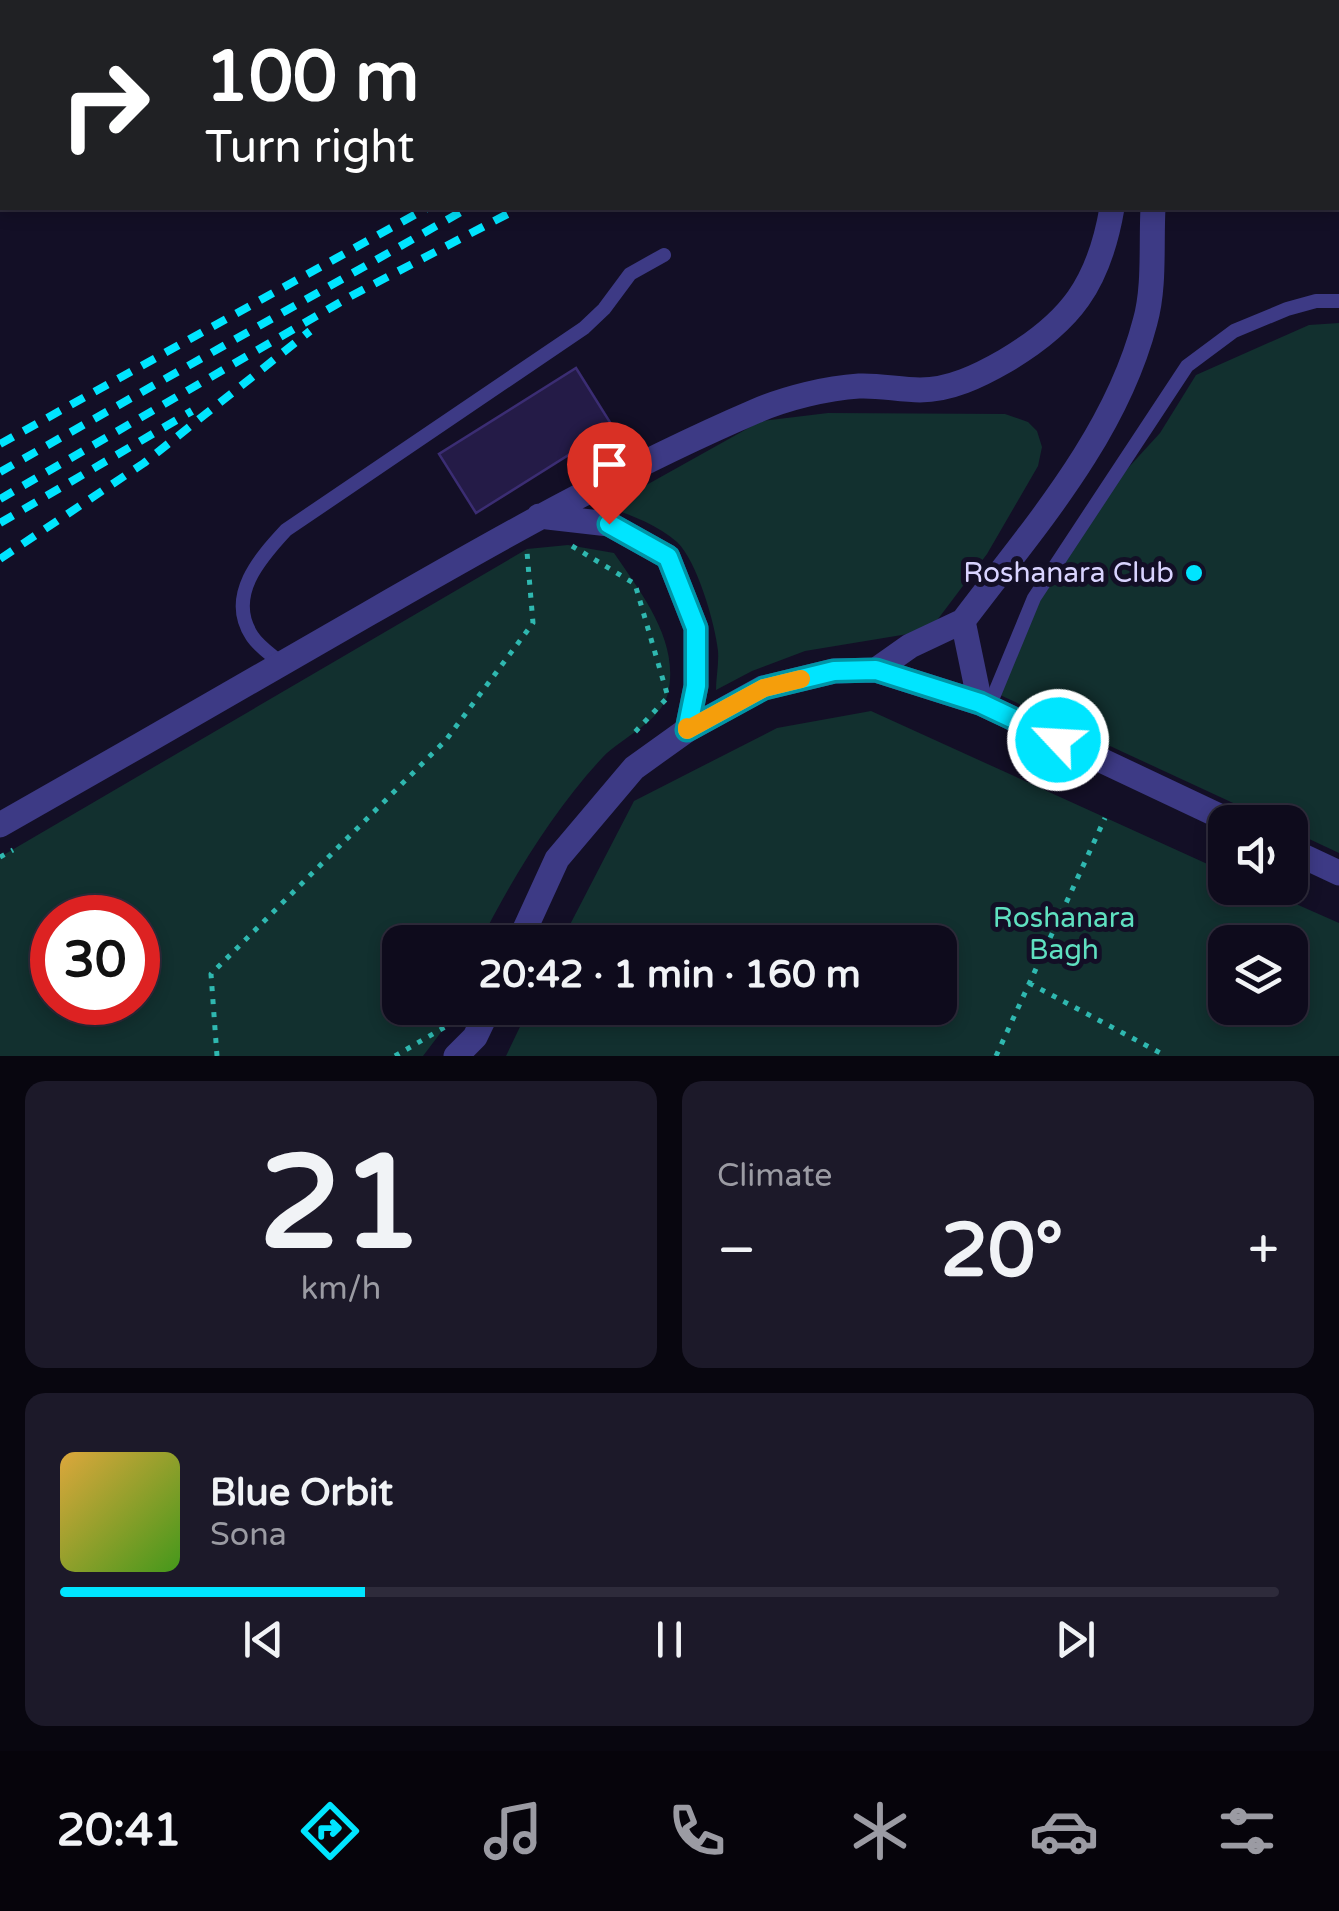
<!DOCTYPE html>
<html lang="en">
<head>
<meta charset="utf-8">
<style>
	:root { --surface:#0e0b1c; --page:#1c1929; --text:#f1f3f6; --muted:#9b9ba3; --line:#2e2b3b; --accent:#00e5ff }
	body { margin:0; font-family:"Varela Round",sans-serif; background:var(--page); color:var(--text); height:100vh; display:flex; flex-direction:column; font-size:38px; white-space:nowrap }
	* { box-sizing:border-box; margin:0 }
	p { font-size:32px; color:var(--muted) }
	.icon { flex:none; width:55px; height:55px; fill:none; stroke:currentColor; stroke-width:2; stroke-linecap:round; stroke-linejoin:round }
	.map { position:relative; height:1056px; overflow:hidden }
	.panel { display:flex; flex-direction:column; gap:25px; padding:25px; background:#08060f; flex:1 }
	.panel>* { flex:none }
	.banner { position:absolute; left:0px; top:0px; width:1340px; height:210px; box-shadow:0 5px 15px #0003,0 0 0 2px var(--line); background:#202124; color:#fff; overflow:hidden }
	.buttons { position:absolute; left:1208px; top:805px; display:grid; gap:20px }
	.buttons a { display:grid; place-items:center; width:100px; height:100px; border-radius:20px; background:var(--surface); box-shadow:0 5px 15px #0003,0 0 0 2px var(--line); font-size:50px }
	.speed { position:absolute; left:30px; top:895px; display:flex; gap:20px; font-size:50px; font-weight:700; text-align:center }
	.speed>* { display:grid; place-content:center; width:130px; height:130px; border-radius:50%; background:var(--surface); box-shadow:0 5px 15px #0003,0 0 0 2px var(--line); line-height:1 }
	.speed .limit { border:15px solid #d22; background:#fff; color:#111 }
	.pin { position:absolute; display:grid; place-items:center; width:85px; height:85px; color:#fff; margin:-102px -42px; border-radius:50% 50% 50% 0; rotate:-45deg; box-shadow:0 0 10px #0007 }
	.pin .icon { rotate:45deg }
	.me { position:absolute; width:110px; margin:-55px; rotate:295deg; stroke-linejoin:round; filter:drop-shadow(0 0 8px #0008) }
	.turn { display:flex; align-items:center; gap:35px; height:210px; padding:0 40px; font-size:45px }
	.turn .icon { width:130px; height:130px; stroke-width:2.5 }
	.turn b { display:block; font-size:70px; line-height:85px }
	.big { font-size:75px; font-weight:700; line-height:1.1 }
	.panel .tile { flex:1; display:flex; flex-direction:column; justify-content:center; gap:15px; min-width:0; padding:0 35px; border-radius:20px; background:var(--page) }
	.panel .dial { align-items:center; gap:0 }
	.dial b { font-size:130px; line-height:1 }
	.song { display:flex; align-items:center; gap:30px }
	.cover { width:120px; height:120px; border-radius:15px; background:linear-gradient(135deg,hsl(40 70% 55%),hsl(100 70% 35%)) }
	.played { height:10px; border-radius:5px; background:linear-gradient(90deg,var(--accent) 25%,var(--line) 25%) }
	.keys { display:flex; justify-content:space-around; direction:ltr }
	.heat { display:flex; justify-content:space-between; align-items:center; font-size:55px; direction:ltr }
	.panel .tiles { flex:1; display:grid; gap:25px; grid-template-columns:1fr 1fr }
	.tile:last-child { grid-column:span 2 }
	.trip { position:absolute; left:382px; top:925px; width:575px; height:100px; border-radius:20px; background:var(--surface); box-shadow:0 5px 15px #0003,0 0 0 2px var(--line); font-weight:700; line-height:100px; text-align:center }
	.dock { display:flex; height:160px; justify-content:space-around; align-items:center; background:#06040b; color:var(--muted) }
	.dock .icon { width:70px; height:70px }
	.dock .on { color:var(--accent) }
	.dock b { font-size:45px; color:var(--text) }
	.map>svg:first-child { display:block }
	.green { fill:#12302f; fill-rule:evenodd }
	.building { fill:#241b47; stroke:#3b2d73; stroke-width:2.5 }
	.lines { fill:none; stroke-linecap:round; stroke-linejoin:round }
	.minor-tunnel { stroke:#312d47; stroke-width:25; stroke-dasharray:25 12; stroke-linecap:butt }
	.path { stroke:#2fb8b0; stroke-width:5; stroke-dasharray:5 8; stroke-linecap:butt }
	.service { stroke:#3d3a85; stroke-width:14 }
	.minor { stroke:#3d3a85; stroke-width:25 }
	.rail { stroke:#00e5ff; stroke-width:8; stroke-dasharray:15 12; stroke-linecap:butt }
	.route-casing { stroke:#0095a6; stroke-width:25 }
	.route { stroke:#00e5ff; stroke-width:18 }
	.slow { stroke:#f59e0b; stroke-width:18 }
	.poi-dot { fill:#00e5ff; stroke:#130f26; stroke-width:4 }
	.labels { text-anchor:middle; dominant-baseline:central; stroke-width:10; stroke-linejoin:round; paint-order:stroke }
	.poi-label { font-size:28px; fill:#d9d4ff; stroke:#130f26; text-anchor:end }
	.park-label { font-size:28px; fill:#5fe0c0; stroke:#130f26 }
</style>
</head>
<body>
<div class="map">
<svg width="1339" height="1056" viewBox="0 0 1339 1056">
	<rect width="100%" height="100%" fill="#130f26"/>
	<!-- green -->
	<path class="green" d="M1339 323V853L1290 830V822H1274L1000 695 1013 631 1086 514 1160 433 1196 375 1309 325Z
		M828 413 1005 414 1028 422 1037 431 1042 447 1038 466 987 554 938 619 920 632 805 651 752 671 716 690C716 678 719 664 718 651 715 623 697 561 677 542 658 525 631 515 607 507L761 421Z
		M568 545 614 553C641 593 680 641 668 693 661 722 622 737 603 757 555 808 511 880 480 942H400V1008H453L445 1027 423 1056H0V857L527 549ZM52 918H138V1002H52Z
		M871 711 1225 872V888H1260L1339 923V1056H506L529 1008H940V942H561L634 801 777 728ZM1225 942H1290V1008H1225Z"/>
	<!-- building -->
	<path class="building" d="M576 368 613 427 476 513 439 454Z"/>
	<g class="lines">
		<!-- minor-tunnel -->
		<path class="minor-tunnel" d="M1108 2V0
			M1140 2V0"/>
		<!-- path -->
		<path class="path" d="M572 546 635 584 668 697 635 732
			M0 857 13 850
			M1029 983 1166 1056
			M217 1056 211 974 446 740 533 623 527 552
			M395 1056 445 1027 455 1008
			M996 1056 1105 818"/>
		<!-- service -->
		<path class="service" d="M282 664C272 655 259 647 252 636 226 596 260 558 286 530L584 328 604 309 630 274 664 255
			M989 707 1034 598 1187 366 1234 331 1287 309 1316 301H1339"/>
		<!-- minor -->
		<path class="minor" d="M633 2 644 0
			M0 129H2
			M539 516 609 524 668 557 696 628V686L687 730
			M876 670 980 703 1232 822
			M980 703 963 621C1033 528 1115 437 1145 322 1155 287 1151 244 1153 208
			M0 825C123 755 245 685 368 614 495 541 621 469 756 411 786 398 827 388 859 386 879 385 900 390 920 390 950 390 979 376 1005 361 1071 322 1099 284 1112 208
			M1290 850 1339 873
			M519 942 557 859 634 768 687 730 763 688 834 671 876 670 910 646 963 621
			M456 1056 475 1037 489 1008"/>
		<!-- rail -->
		<path class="rail" d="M993 2 1012 0
			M1143 2 1161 0
			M1287 2H1339
			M0 444 427 208
			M0 472 468 208
			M0 499 351 296 519 208
			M0 523 192 411
			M0 559 144 463 310 331"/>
	</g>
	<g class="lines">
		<defs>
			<path id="route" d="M609 524 668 557 696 628V686L687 730 764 688 834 671 876 670 980 703 1058 740"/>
		</defs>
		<!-- route casing -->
		<use href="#route" class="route-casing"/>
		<!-- route -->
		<use href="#route" class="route"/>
		<!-- slow -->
		<path class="slow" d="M687 727V730L764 688 801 679"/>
	</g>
	<!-- markers -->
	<circle class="poi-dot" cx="1194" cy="573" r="10"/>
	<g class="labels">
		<!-- poi labels -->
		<g class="poi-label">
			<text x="1174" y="573">Roshanara Club</text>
		</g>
		<!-- park labels -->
		<g class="park-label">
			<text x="1064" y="918">Roshanara<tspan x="1064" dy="32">Bagh</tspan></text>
		</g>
	</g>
</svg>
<div class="buttons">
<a><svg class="icon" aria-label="sound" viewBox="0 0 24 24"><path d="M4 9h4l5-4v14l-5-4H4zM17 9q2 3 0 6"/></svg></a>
<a><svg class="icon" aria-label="layers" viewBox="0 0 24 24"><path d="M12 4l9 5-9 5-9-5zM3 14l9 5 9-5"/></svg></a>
</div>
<div class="speed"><div class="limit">30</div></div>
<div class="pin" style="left:609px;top:524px;background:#d93025"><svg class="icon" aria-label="arrive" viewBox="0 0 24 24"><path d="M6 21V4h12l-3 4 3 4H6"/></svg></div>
<svg class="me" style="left:1058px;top:740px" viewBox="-20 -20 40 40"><circle r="17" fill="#00e5ff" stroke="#fff" stroke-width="3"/><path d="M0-11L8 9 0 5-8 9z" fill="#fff"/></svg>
<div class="trip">20:42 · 1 min · 160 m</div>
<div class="banner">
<div class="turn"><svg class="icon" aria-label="right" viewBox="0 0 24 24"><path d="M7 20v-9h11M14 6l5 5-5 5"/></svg><div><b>100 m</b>Turn right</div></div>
</div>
</div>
<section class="panel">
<div class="tiles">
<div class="tile dial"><b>21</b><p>km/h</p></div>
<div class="tile"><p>Climate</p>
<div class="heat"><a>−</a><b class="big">20°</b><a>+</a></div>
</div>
<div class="tile">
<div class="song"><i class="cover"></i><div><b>Blue Orbit</b><p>Sona</p></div></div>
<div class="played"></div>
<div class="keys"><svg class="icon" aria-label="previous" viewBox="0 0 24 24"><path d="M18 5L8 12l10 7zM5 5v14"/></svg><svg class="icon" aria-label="pause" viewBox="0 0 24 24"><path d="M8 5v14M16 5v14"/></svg><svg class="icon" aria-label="next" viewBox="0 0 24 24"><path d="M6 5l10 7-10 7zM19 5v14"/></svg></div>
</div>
</div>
</section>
<nav class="dock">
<b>20:41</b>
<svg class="icon on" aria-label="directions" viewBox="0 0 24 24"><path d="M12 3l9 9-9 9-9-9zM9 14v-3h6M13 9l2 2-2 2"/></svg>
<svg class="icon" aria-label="music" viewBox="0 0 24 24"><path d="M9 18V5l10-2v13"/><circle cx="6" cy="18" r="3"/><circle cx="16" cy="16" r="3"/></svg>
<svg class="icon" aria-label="phone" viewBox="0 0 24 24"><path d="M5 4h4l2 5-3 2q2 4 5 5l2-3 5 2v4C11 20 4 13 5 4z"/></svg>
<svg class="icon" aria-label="climate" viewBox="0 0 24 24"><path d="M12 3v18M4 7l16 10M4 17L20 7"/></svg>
<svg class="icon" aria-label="car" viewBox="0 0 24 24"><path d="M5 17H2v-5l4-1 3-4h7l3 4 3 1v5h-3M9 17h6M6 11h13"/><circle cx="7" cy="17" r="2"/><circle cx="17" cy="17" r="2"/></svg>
<svg class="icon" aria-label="filters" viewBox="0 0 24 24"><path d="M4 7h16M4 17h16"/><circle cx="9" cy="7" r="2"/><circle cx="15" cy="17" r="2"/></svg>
</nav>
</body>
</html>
